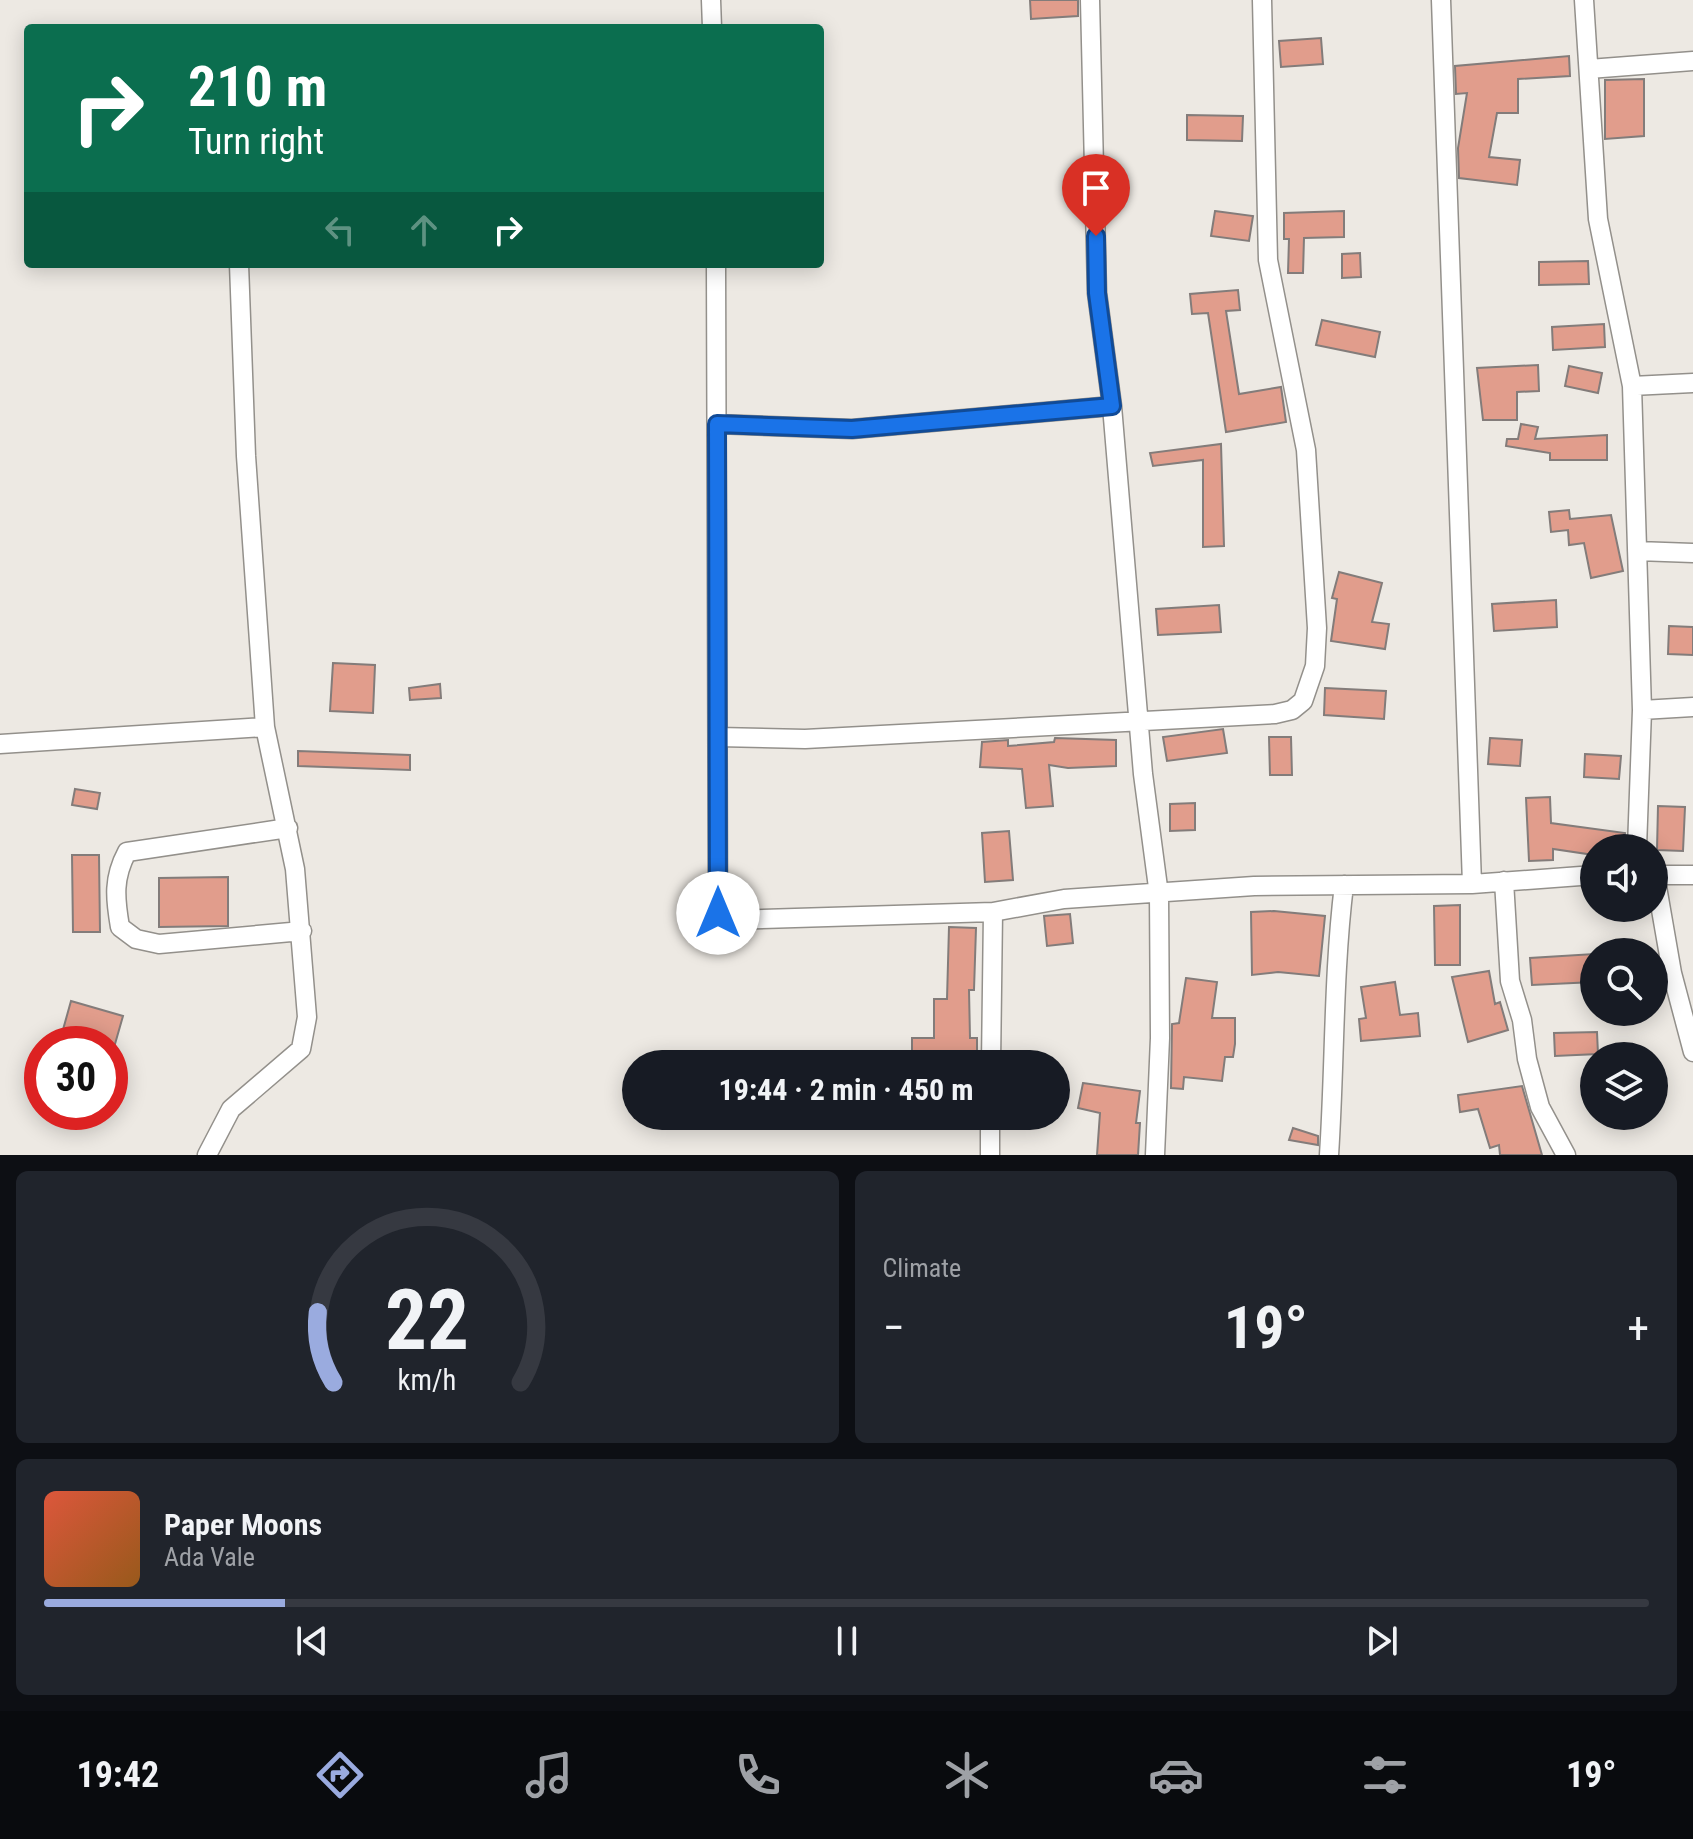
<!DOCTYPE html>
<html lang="en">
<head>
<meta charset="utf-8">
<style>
	:root { --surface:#171b24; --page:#20242c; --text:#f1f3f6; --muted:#9ea1a6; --line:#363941; --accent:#9aabdf }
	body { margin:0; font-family:"Roboto Condensed",sans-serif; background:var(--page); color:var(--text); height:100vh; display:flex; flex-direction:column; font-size:30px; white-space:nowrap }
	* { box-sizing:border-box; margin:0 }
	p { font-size:26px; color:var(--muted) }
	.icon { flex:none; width:44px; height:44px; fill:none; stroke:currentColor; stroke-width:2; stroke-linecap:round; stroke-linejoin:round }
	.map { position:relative; height:1155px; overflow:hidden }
	.drawer { display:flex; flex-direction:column; gap:16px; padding:16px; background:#0d0f14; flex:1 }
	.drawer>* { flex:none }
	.guide { position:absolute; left:24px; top:24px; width:800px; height:244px; border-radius:8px; box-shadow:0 4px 20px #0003; background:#0b6e4f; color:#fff; overflow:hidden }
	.buttons { position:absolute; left:1580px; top:834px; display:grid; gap:16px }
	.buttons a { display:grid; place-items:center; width:88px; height:88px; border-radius:50%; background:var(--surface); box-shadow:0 4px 20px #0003; font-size:40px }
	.speed { position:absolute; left:24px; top:1026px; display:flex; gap:16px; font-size:40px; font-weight:700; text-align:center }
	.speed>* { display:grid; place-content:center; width:104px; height:104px; border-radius:50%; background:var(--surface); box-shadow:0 4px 20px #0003; line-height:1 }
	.speed .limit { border:12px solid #d22; background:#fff; color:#111 }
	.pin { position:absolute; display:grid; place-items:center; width:68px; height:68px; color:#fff; margin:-82px -34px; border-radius:50% 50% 50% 0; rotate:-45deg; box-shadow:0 0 8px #0007 }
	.pin .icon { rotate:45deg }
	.me { position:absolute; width:88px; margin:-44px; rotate:0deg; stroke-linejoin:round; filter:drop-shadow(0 0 6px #0008) }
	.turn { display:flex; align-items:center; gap:28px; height:168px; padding:0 32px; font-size:36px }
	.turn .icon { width:104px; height:104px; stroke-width:2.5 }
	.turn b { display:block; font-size:56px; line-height:68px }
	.lanes { display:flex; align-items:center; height:76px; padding:0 32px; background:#0003; justify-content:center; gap:40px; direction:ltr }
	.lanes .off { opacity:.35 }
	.big { font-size:60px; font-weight:700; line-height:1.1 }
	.drawer .card { flex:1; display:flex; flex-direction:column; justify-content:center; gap:12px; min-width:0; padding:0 28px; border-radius:12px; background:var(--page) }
	.drawer .dial { align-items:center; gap:0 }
	.dial svg { height:208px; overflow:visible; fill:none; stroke:var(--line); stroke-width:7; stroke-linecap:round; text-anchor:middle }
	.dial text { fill:var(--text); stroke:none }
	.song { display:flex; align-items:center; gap:24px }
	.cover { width:96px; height:96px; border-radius:12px; background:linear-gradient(135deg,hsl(10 70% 55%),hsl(30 70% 35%)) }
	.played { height:8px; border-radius:4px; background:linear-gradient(90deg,var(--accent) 15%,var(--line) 15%) }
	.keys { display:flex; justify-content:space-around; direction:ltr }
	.heat { display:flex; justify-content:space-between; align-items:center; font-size:44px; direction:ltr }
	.drawer .tiles { flex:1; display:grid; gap:16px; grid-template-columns:1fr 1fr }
	.card:last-child { grid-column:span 2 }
	.trip { position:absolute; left:622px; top:1050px; width:448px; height:80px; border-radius:40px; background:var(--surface); box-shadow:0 4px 20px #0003; font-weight:700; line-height:80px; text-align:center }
	.tab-bar { display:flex; height:128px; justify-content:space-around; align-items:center; background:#090b0e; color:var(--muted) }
	.tab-bar .icon { width:56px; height:56px }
	.tab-bar .selected { color:var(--accent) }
	.tab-bar b { font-size:36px; color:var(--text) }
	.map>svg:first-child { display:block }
	.building { fill:#e19d8c; stroke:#837c7a; stroke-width:2 }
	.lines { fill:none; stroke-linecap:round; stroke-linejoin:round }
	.minor-casing { stroke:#93908b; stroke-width:21 }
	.minor { stroke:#fff; stroke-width:18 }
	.route-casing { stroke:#114b97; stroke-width:20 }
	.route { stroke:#1a73e8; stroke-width:14 }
</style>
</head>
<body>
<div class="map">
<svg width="1693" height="1155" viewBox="0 0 1693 1155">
	<rect width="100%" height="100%" fill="#ede9e3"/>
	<!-- building -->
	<path class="building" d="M1030 0H1078V16L1031 19Z
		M1321 38 1323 64 1281 67 1279 41Z
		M1569 56 1570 76 1518 79V113H1497L1489 157 1520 160 1517 185 1459 178 1458 148 1467 93 1456 94 1455 66Z
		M1644 79V136L1605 139V80Z
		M1187 115 1243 116 1242 141 1187 140Z
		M1215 211 1253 216 1249 241 1211 236Z
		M1344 211V237L1304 238 1303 273H1288L1289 239H1284V213Z
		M1360 253 1361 277 1342 278V254Z
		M1588 261 1589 284 1539 285V262Z
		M1238 290 1240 310 1226 311 1239 394 1281 387 1286 422 1226 432 1208 313 1192 314 1190 294Z
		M1322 320 1380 332 1375 357 1316 345Z
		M1604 324 1605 347 1553 350 1552 327Z
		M1538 365 1539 391 1517 392V420H1483L1477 368Z
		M1569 366 1602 373 1598 393 1565 386Z
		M1521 424 1538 427 1535 439 1607 435V460H1550V453L1506 446 1507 439H1518Z
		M1221 444 1224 546 1203 547V460L1153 466 1150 453Z
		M1569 510 1570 519 1611 515 1623 571 1591 578 1584 543 1569 545 1568 530 1551 532 1549 512Z
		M1339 572 1382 583 1372 622 1389 624 1385 649 1331 641 1337 599 1332 598Z
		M1556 600 1557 627 1494 631 1492 604Z
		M1219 605 1221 632 1158 635 1156 609Z
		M1669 626 1693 627V655L1668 654Z
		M333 663 375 665 373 713 330 711Z
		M440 684 441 698 410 700 409 688Z
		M1325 688 1386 691 1384 719 1324 715Z
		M1223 729 1227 753 1167 761 1163 737Z
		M1269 737H1291L1292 775H1270Z
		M1055 738 1116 740V766L1068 768 1049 765 1053 806 1026 808 1022 769 980 767 982 742 1008 740V746L1054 742Z
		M1490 738 1522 740 1520 766 1488 764Z
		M298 751 410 755V770L298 766Z
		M1585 754 1621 756 1619 779 1584 777Z
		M75 789 100 793 97 809 72 805Z
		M1550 797 1551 823 1625 833 1623 848H1594V855L1553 849V860L1529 861 1526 798Z
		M1195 803V830L1170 831V804Z
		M1658 806 1685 807 1683 851 1657 850Z
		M1009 831 1013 880 985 882 982 833Z
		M72 855H99L100 932H73Z
		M228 877V926L159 927V878Z
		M1460 905V965H1435L1434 906Z
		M1274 911 1325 916 1319 976 1278 972 1252 975 1251 912Z
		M1070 914 1073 943 1047 946 1044 916Z
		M949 927 976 928 974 990H969L970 1038H977V1064H912V1038H934V999H947Z
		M1594 954V982L1532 985 1530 958Z
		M1489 971 1495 1004 1500 1002 1508 1030 1468 1042 1452 977Z
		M1186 978 1217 982 1212 1018H1235V1044L1233 1057H1225L1222 1081 1184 1077 1183 1089 1171 1088 1172 1024 1179 1023Z
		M1395 982 1400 1015 1418 1013 1420 1036 1361 1041 1359 1019 1366 1018 1361 987Z
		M71 1001 123 1016 115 1044H59Z
		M1597 1032 1598 1054 1555 1056 1554 1033Z
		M1083 1083 1140 1091 1136 1123H1140L1138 1155H1097L1100 1113 1078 1108Z
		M1522 1086 1542 1155H1500L1499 1145 1490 1148 1478 1109 1460 1112 1458 1095Z
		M1293 1128 1318 1136V1145L1289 1140Z"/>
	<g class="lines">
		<defs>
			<path id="minor" d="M711 0 712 28
				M1090 0 1097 293 1112 406 1143 774 1159 895 1160 1038 1155 1155
				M1441 0 1472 884
				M1584 0 1598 219 1632 386 1642 710 1637 848
				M1589 69 1693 61
				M716 264 718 913 729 920 993 912 1064 899 1254 886 1472 884 1594 875
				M1632 386 1693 383
				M717 424 852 429 1112 406
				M1637 551 1693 553
				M1642 710 1693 707
				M718 737 805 739 1275 714 1292 710 1303 701 1315 666 1317 628 1306 450 1268 260 1262 0
				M0 744 265 727
				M288 828 127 852C113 878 115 898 120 927L136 939 159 944 302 931
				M1654 875H1693
				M1655 875 1672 973 1693 1052
				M1504 881 1510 981 1522 1020 1527 1059 1540 1107 1566 1155
				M991 1064 993 912
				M207 1155 231 1109 301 1049 307 1017 295 869 265 727 246 456 239 264
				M990 1155V1116
				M1329 1155C1335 1065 1333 975 1344 885"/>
		</defs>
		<!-- minor casing -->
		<use href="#minor" class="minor-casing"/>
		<!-- minor -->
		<use href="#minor" class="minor"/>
	</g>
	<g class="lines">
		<defs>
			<path id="route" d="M718 913 717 424 852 429 1112 406 1097 293 1096 236"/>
		</defs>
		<!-- route casing -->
		<use href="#route" class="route-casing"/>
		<!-- route -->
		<use href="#route" class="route"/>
	</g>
</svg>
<div class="buttons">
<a><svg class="icon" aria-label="sound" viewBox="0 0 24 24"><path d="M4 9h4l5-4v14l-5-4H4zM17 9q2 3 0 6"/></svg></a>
<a><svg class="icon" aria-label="search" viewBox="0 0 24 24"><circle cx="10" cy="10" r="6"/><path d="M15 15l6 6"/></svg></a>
<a><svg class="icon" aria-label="layers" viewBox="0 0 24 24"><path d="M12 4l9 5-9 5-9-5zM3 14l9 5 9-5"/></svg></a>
</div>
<div class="speed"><div class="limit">30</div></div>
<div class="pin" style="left:1096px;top:236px;background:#d93025"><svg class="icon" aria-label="arrive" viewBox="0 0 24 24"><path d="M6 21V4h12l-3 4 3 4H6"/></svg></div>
<svg class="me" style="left:718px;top:913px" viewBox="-20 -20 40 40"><circle r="19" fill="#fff"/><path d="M0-13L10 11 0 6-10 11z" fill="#1a73e8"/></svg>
<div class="trip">19:44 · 2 min · 450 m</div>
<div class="guide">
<div class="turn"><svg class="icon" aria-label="right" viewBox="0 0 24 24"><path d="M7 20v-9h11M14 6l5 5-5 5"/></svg><div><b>210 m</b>Turn right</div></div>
<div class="lanes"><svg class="icon off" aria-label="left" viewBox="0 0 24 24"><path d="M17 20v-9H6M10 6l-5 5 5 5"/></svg><svg class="icon off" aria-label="ahead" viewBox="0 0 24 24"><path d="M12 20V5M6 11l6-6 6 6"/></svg><svg class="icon" aria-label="right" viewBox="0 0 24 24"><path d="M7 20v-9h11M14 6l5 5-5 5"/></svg></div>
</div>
</div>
<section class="drawer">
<div class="tiles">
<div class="card dial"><svg viewBox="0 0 100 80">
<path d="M14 69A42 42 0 1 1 86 69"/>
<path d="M14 69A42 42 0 0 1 8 42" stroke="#9aabdf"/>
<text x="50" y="56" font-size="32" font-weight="700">22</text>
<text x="50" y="72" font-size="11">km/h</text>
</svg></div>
<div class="card"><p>Climate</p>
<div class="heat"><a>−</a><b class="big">19°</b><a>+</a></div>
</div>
<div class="card">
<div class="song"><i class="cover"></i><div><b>Paper Moons</b><p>Ada Vale</p></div></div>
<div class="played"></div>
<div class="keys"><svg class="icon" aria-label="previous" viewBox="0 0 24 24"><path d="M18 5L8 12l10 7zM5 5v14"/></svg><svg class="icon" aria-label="pause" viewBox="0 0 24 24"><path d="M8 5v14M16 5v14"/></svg><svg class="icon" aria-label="next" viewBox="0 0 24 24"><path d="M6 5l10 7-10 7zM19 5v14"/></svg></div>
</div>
</div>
</section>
<nav class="tab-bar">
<b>19:42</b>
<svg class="icon selected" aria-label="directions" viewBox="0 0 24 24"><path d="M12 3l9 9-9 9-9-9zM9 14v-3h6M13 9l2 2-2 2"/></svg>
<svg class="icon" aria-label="music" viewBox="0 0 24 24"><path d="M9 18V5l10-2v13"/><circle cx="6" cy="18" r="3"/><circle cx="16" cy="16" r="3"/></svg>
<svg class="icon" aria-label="phone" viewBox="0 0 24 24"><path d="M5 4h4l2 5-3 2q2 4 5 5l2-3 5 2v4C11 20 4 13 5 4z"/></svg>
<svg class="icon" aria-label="climate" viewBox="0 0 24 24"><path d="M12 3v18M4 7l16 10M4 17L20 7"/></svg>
<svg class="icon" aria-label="car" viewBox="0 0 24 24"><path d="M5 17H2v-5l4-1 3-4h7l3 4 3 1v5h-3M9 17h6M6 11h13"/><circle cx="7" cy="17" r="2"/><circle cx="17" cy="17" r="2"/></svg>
<svg class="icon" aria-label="filters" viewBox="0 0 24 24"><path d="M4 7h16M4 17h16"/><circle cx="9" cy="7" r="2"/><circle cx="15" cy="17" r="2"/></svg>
<b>19°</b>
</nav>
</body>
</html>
